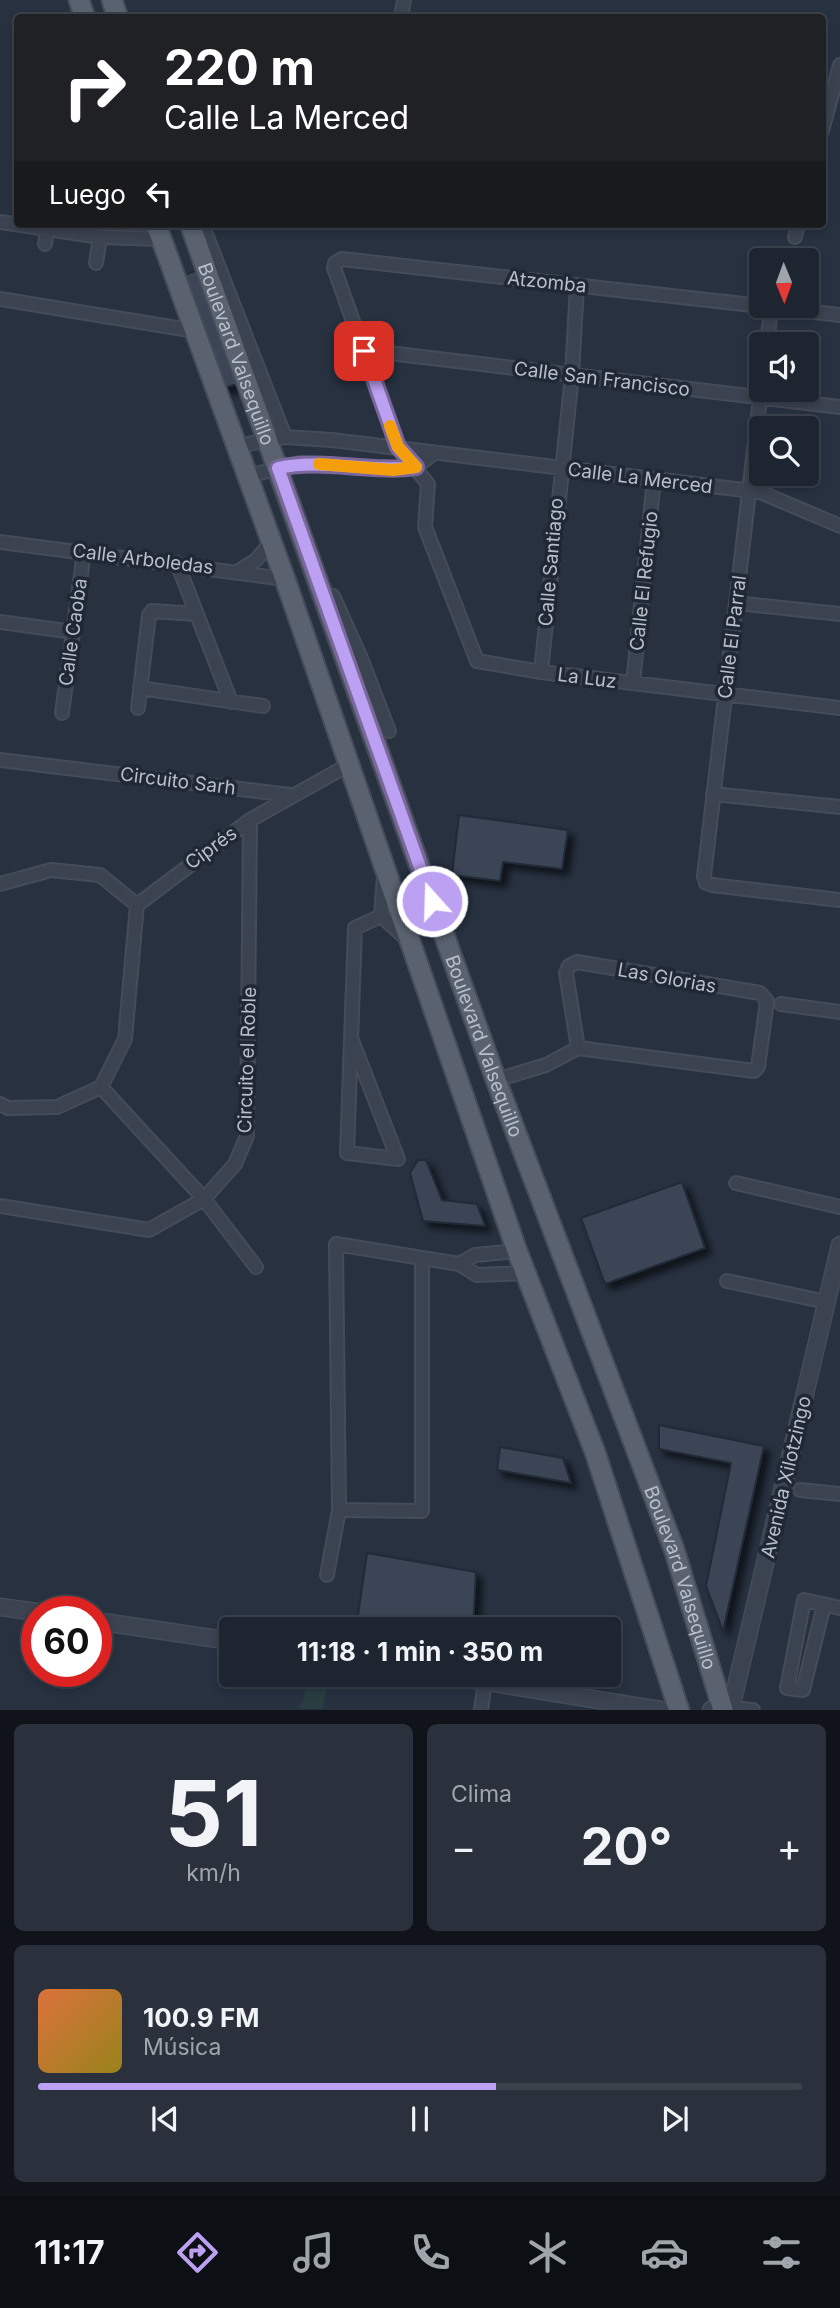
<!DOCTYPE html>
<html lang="es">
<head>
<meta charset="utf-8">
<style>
	:root { --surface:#1d2530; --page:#2a313c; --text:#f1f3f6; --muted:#a0a5ab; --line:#3b424c; --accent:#bca0f2 }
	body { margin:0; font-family:Inter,sans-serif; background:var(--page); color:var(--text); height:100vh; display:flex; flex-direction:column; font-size:26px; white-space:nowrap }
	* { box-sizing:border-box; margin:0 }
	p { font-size:23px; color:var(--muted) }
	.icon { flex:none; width:38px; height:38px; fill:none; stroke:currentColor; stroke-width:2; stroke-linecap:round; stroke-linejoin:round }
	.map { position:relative; height:1710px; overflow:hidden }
	.panel { display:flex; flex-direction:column; gap:14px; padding:14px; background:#10141a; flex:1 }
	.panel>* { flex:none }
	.banner { position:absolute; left:14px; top:14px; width:812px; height:214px; border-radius:7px; box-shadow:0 4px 10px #0003,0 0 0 2px var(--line); background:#202124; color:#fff; overflow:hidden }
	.needle { width:46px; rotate:179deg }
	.controls { position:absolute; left:749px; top:248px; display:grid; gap:14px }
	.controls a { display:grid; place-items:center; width:70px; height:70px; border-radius:7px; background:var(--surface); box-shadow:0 4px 10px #0003,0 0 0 2px var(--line); font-size:35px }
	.speed { position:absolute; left:21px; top:1596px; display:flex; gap:14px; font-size:35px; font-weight:700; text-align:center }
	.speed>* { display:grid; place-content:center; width:91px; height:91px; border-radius:50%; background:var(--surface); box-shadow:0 4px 10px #0003,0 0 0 2px var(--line); line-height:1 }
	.speed .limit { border:10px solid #d22; background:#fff; color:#111 }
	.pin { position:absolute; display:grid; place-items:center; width:60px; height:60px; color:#fff; margin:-30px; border-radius:14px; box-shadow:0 4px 10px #0006 }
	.me { position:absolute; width:77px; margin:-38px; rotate:340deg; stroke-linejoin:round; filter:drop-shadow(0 0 5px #0008) }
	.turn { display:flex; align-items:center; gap:24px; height:147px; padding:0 35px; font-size:32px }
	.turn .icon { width:91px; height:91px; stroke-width:2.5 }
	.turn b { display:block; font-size:49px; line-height:60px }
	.then { display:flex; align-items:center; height:66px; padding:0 35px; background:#0003; gap:14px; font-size:26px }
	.big { font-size:52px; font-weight:700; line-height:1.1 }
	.panel .card { flex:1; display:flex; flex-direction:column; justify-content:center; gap:10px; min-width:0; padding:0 24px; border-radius:10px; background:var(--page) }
	.panel .dial { align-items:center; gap:0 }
	.dial b { font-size:91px; line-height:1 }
	.song { display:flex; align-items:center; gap:21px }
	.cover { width:84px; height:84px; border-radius:10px; background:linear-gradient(135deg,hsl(20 70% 55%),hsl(50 70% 35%)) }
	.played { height:7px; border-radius:4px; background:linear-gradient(90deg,var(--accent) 60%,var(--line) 60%) }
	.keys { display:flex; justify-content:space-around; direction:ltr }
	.heat { display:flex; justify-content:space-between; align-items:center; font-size:38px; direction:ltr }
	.panel .tiles { flex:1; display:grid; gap:14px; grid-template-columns:1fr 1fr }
	.card:last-child { grid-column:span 2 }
	.trip { position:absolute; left:219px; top:1617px; width:402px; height:70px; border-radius:7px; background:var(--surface); box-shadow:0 4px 10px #0003,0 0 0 2px var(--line); font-weight:700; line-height:70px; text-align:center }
	.dock { display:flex; height:112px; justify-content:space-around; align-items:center; background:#0c0f13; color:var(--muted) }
	.dock .icon { width:49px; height:49px }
	.dock .on { color:var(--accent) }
	.dock b { font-size:32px; color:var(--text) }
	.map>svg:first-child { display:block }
	.green { fill:#293e41 }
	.building { fill:#3a4556; stroke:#222a37; stroke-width:2; filter:url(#shadow) }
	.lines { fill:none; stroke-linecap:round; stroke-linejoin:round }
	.minor-casing { stroke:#454c59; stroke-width:16 }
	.tertiary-casing { stroke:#454c59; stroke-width:19 }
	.primary-casing { stroke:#454c59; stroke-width:23 }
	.minor { stroke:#3b4350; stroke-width:12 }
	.tertiary { stroke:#3b4350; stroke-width:16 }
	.primary { stroke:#5a6270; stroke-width:19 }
	.route-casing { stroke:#7a689d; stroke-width:18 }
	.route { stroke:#bca0f2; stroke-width:12 }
	.slow { stroke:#f59e0b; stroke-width:12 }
	.labels { text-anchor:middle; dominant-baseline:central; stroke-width:7; stroke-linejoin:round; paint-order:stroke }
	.street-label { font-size:19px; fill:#b8bfca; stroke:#202835 }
</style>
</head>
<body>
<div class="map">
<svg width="840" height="1710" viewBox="0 0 840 1710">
	<defs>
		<filter id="shadow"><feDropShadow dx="6" dy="6" stdDeviation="3.5" flood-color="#0009"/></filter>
	</defs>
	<rect width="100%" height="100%" fill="#273140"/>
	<!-- green -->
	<path class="green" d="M320 1675H329L323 1709H298L303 1702 306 1680 319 1682Z"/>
	<!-- building -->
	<path class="building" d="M198 270 238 384 223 388 184 275Z
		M459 815 568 830 562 869 503 862 500 881 452 875Z
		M418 1160H426L442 1200 477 1204 485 1226 423 1221 410 1173Z
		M682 1182 705 1248 605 1284 581 1218Z
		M659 1425 764 1446 723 1631 706 1586 731 1463 659 1449Z
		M500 1447 563 1458 571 1483 497 1470Z
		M367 1553 476 1572 473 1629H356Z"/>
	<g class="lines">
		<defs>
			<path id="minor" d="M401 18 404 0
				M822 131 840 65
				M0 222 100 237 161 239
				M202 224 285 437
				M795 237 798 224
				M45 244 47 229
				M96 263 100 237
				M0 299 195 331
				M761 306 342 259 335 263 334 268 398 447 428 484 425 527 477 661 541 672 840 708
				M763 306 840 315
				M767 345 771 307
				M364 350 840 407
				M761 390 704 876 706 883 712 885 840 900
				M237 446 285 437 332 440 760 492 840 526
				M248 476 300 463 393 470 416 467 434 453
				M0 542 285 579
				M177 563 231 702
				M239 571 256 560 271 542
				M333 596 361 658 389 731
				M736 603 840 614
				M0 622 73 632
				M541 672 572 375 577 285
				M633 683 654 479
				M140 688 263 706
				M138 708 149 615 152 611 196 614
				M62 713 84 552
				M0 760 290 795
				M713 794 840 807
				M384 876 381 916 408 940
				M0 884 51 870 100 875 137 905
				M137 905 250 820 350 764
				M781 1004 840 1012
				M351 1038 398 1159 347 1153 355 928 381 916
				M496 1080 546 1065 578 1048 754 1071 758 1067 767 1001 760 993 577 962 569 966 566 973 578 1048
				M101 1087 204 1199 256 1267
				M0 1104 8 1108 57 1107 101 1087 125 1039 137 905
				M736 1183 840 1207
				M0 1206 149 1230 204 1199 235 1164 247 1136 250 820
				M459 1264 475 1255 517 1251
				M727 1281 827 1302
				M800 1490 840 1494
				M339 1510 422 1511V1258
				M327 1575 339 1510 336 1244 459 1264 477 1275 526 1273
				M824 1605 803 1690 787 1688 804 1600 840 1608
				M731 1708 753 1710
				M481 1710 485 1681"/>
			<path id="tertiary" d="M0 1607 37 1612
				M96 1621 231 1641
				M445 1675 660 1710
				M711 1710 731 1708 840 1245"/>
			<g id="primary">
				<path d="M79 0 85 18"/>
				<path d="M112 0 118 18"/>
				<path d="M156 224 285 579 517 1251 595 1452 679 1710"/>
				<path id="s1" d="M190 224 496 1080 674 1549 723 1710"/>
			</g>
		</defs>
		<!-- minor casing -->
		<use href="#minor" class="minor-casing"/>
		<!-- tertiary casing -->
		<use href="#tertiary" class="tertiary-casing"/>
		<!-- primary casing -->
		<use href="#primary" class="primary-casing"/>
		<!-- minor -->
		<use href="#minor" class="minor"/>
		<!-- tertiary -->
		<use href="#tertiary" class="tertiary"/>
		<!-- primary -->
		<use href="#primary" class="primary"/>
	</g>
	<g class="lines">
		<defs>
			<path id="route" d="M364 351 398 447 416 467C369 473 323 458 278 468L432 901"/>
		</defs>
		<!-- route casing -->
		<use href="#route" class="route-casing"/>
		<!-- route -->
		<use href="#route" class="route"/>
		<!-- slow -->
		<path class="slow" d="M319 464 393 470 416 467 398 447 390 426"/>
	</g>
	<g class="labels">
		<!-- street labels -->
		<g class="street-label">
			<text transform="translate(547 282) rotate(6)">Atzomba</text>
			<text stroke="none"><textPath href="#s1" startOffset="138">Boulevard Valsequillo</textPath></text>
			<text transform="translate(602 379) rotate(7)">Calle San Francisco</text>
			<text transform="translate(640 478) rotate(7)">Calle La Merced</text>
			<text transform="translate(143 559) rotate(7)">Calle Arboledas</text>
			<text transform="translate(551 562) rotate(-85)">Calle Santiago</text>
			<text transform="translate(644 581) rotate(-84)">Calle El Refugio</text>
			<text transform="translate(73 632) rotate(-82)">Calle Caoba</text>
			<text transform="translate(732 637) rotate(-83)">Calle El Parral</text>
			<text transform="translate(587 678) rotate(7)">La Luz</text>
			<text transform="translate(178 781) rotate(7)">Circuito Sarh</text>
			<text transform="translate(211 848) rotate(-36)">Ciprés</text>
			<text transform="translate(667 978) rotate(10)">Las Glorias</text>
			<text stroke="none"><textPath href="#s1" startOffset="873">Boulevard Valsequillo</textPath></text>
			<text transform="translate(247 1060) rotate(-88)">Circuito el Roble</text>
			<text transform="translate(786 1477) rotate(-77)">Avenida Xilotzingo</text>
			<text stroke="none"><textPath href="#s1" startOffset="1440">Boulevard Valsequillo</textPath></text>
		</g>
	</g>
</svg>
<div class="controls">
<a><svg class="needle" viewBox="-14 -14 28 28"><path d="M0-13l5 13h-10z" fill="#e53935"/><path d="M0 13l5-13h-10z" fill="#a0a5ab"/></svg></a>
<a><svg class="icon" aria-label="sound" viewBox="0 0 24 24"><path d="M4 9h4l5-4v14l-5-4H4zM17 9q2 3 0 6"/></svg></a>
<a><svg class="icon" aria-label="search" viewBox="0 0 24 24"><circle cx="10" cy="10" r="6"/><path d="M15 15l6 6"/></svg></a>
</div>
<div class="speed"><div class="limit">60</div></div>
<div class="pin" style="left:364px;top:351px;background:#d93025"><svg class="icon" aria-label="arrive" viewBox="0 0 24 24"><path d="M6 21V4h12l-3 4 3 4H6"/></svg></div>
<svg class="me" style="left:432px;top:901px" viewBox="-20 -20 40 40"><circle r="17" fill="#bca0f2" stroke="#fff" stroke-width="3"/><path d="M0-11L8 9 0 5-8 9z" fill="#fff"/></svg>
<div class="trip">11:18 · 1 min · 350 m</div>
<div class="banner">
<div class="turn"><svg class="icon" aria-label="right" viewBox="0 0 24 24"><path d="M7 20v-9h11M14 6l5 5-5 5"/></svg><div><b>220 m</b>Calle La Merced</div></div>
<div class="then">Luego<svg class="icon" aria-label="left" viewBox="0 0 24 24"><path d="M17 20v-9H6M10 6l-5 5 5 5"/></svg></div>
</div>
</div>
<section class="panel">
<div class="tiles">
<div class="card dial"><b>51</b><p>km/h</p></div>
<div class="card"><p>Clima</p>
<div class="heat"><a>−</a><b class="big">20°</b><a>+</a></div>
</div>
<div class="card">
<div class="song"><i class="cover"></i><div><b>100.9 FM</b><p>Música</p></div></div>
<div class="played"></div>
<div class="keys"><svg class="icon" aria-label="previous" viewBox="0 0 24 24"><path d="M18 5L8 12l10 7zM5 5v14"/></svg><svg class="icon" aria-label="pause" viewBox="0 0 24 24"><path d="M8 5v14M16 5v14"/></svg><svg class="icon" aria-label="next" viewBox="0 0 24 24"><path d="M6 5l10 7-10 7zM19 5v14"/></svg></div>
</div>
</div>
</section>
<nav class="dock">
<b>11:17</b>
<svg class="icon on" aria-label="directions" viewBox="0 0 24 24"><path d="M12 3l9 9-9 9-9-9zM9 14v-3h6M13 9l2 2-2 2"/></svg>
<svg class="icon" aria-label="music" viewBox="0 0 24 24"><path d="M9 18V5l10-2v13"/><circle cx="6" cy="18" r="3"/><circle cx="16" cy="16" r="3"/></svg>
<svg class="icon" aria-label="phone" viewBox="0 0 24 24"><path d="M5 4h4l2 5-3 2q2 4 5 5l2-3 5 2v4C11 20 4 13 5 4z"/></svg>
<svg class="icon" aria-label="climate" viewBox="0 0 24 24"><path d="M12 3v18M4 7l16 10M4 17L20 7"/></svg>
<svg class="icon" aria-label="car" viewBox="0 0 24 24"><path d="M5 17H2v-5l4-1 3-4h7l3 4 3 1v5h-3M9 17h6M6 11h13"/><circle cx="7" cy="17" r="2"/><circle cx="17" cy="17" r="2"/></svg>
<svg class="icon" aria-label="filters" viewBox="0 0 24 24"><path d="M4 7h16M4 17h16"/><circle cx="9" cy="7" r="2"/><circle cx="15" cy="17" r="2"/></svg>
</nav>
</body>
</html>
